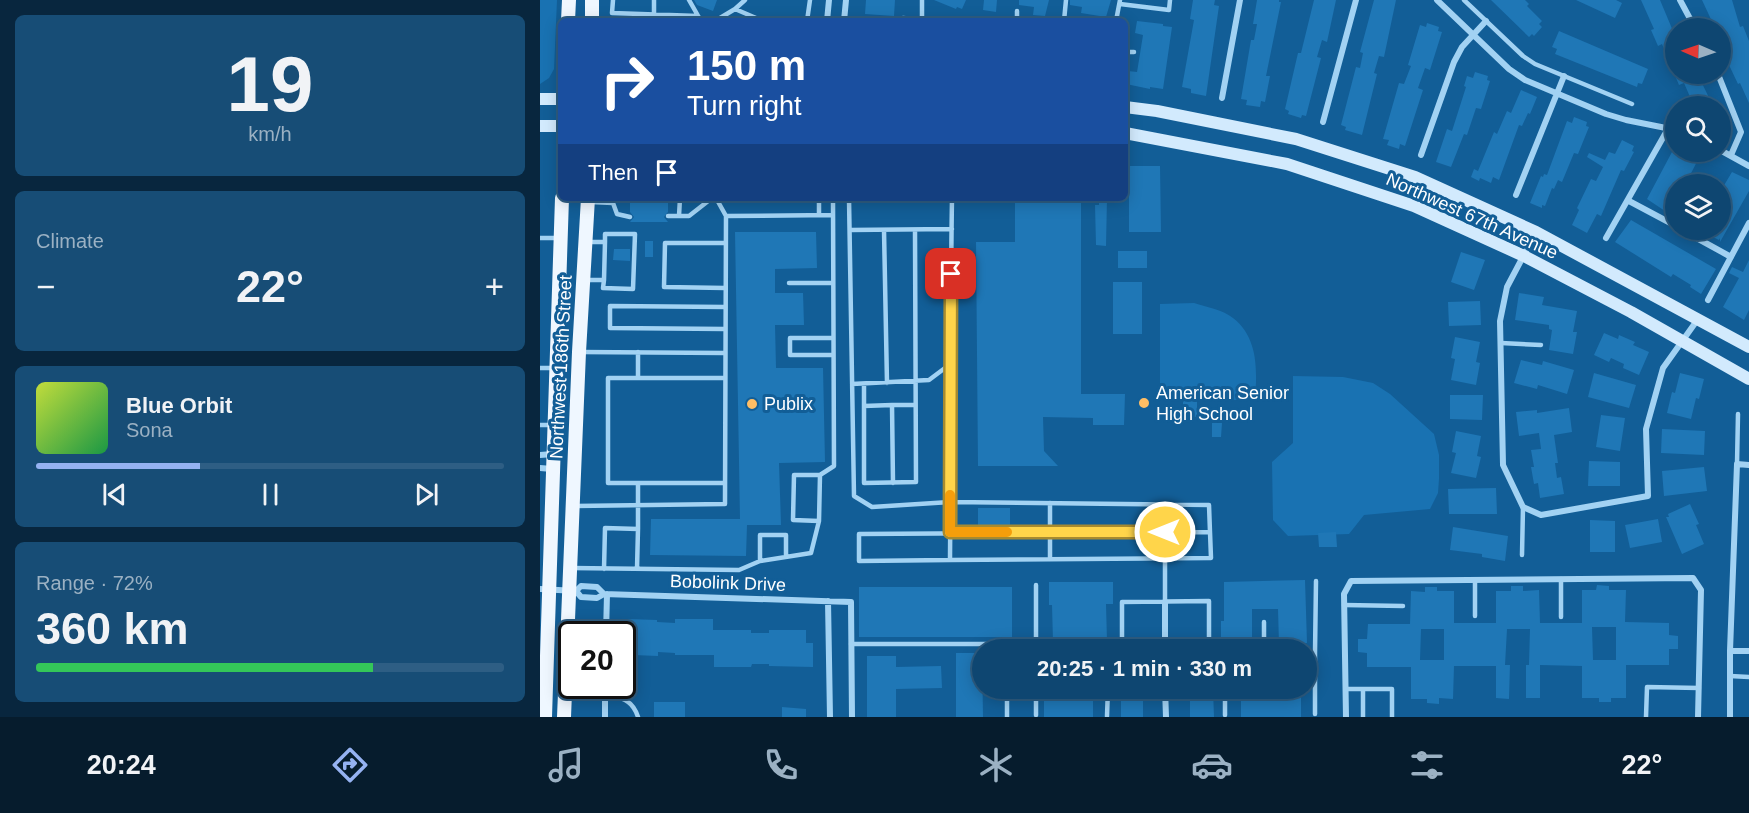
<!DOCTYPE html>
<html lang="en">
<head>
<meta charset="utf-8">
<style>
	:root { --surface:#0e4671; --page:#174d76; --text:#f1f3f6; --muted:#9bb1c3; --line:#2e5e84; --accent:#95b2f1 }
	body { margin:0; font-family:Arial,sans-serif; background:var(--page); color:var(--text); height:100vh; display:flex; flex-direction:column; font-size:22px; white-space:nowrap }
	* { box-sizing:border-box; margin:0 }
	p { font-size:20px; color:var(--muted) }
	.icon { flex:none; width:33px; height:33px; fill:none; stroke:currentColor; stroke-width:2; stroke-linecap:round; stroke-linejoin:round }
	.map { position:relative; flex:1; overflow:hidden }
	.sheet { display:flex; flex-direction:column; gap:15px; padding:15px; background:#08263e; width:540px }
	.sheet>* { flex:none }
	.guide { position:absolute; left:18px; top:18px; width:570px; height:183px; border-radius:9px; box-shadow:0 3px 15px #0003,0 0 0 2px var(--line); background:#1a4fa0; color:#fff; overflow:hidden }
	.needle { width:39px; rotate:272deg }
	.buttons { position:absolute; left:1125px; top:18px; display:grid; gap:12px }
	.buttons a { display:grid; place-items:center; width:66px; height:66px; border-radius:50%; background:var(--surface); box-shadow:0 3px 15px #0003,0 0 0 2px var(--line); font-size:30px }
	.speed { position:absolute; left:18px; top:621px; display:flex; gap:12px; font-size:30px; font-weight:700; text-align:center }
	.speed>* { display:grid; place-content:center; width:78px; height:78px; border-radius:50%; background:var(--surface); box-shadow:0 3px 15px #0003,0 0 0 2px var(--line); line-height:1 }
	.speed .limit { border:3px solid #111; border-radius:9px; background:#fff; color:#111 }
	.pin { position:absolute; display:grid; place-items:center; width:51px; height:51px; color:#fff; margin:-26px; border-radius:12px; box-shadow:0 3px 9px #0006 }
	.me { position:absolute; width:66px; margin:-33px; rotate:270deg; stroke-linejoin:round; filter:drop-shadow(0 0 4px #0008) }
	.turn { display:flex; align-items:center; gap:21px; height:126px; padding:0 30px; font-size:27px }
	.turn .icon { width:78px; height:78px; stroke-width:2.5 }
	.turn b { display:block; font-size:42px; line-height:51px }
	.then { display:flex; align-items:center; height:57px; padding:0 30px; background:#0003; gap:12px; font-size:22px }
	.big { font-size:45px; font-weight:600; line-height:1.1 }
	.sheet .tile { flex:1; display:flex; flex-direction:column; justify-content:center; gap:9px; min-width:0; padding:0 21px; border-radius:9px; background:var(--page) }
	.sheet .dial { align-items:center; gap:0 }
	.dial b { font-size:78px; line-height:1 }
	.song { display:flex; align-items:center; gap:18px }
	.cover { width:72px; height:72px; border-radius:9px; background:linear-gradient(135deg,hsl(70 70% 55%),hsl(140 70% 35%)) }
	.played { height:6px; border-radius:3px; background:linear-gradient(90deg,var(--accent) 35%,var(--line) 35%) }
	.keys { display:flex; justify-content:space-around; direction:ltr }
	.heat { display:flex; justify-content:space-between; align-items:center; font-size:33px; direction:ltr }
	.charge { height:9px; border-radius:4px; background:linear-gradient(90deg,#34c759 72%,var(--line) 0) }
	.trip { position:absolute; left:432px; top:639px; width:345px; height:60px; border-radius:30px; background:var(--surface); box-shadow:0 3px 15px #0003,0 0 0 2px var(--line); font-weight:600; line-height:60px; text-align:center }
	.tab-bar { display:flex; height:96px; justify-content:space-around; align-items:center; background:#061c2d; color:var(--muted) }
	.tab-bar .icon { width:42px; height:42px }
	.tab-bar .selected { color:var(--accent) }
	.tab-bar b { font-size:27px; color:var(--text) }
	main { display:flex; flex:1; min-height:0 }
	.map>svg:first-child { display:block }
	.green { fill:#1972b2 }
	.building { fill:#1f77b6; fill-rule:evenodd }
	.lines { fill:none; stroke-linecap:round; stroke-linejoin:round }
	.lane { stroke:#a2d2f3; stroke-width:4.5 }
	.street { stroke:#a2d2f3; stroke-width:6 }
	.secondary { stroke:#d2eafd; stroke-width:12 }
	.primary { stroke:#eff7ff; stroke-width:14 }
	.route-casing { stroke:#a68a30; stroke-width:15 }
	.route { stroke:#ffd54a; stroke-width:10 }
	.slow { stroke:#f59e0b; stroke-width:10 }
	.poi-dot { fill:#ffbe65; stroke:#125e97; stroke-width:2 }
	.labels { text-anchor:middle; dominant-baseline:central; stroke-width:6; stroke-linejoin:round; paint-order:stroke }
	.street-label { font-size:18px; fill:#fff; stroke:#125e97 }
	.poi-label { font-size:18px; fill:#fff; stroke:#125e97; text-anchor:start }
</style>
</head>
<body>
<main>
<section class="sheet">
<div class="tile dial"><b>19</b><p>km/h</p></div>
<div class="tile"><p>Climate</p>
<div class="heat"><a>−</a><b class="big">22°</b><a>+</a></div>
</div>
<div class="tile">
<div class="song"><i class="cover"></i><div><b>Blue Orbit</b><p>Sona</p></div></div>
<div class="played"></div>
<div class="keys"><svg class="icon" aria-label="previous" viewBox="0 0 24 24"><path d="M18 5L8 12l10 7zM5 5v14"/></svg><svg class="icon" aria-label="pause" viewBox="0 0 24 24"><path d="M8 5v14M16 5v14"/></svg><svg class="icon" aria-label="next" viewBox="0 0 24 24"><path d="M6 5l10 7-10 7zM19 5v14"/></svg></div>
</div>
<div class="tile"><p>Range · 72%</p><b class="big">360 km</b><div class="charge"></div></div>
</section>
<div class="map">
<svg width="1209" height="717" viewBox="0 0 1209 717">
	<rect width="100%" height="100%" fill="#125e97"/>
	<!-- green -->
	<path class="green" d="M0 0H17L14 69 9 78 0 84Z
		M654 303C667 307 683 310 693 318 719 338 717 372 715 400H630L620 389V304Z
		M753 376 803 377 833 383 850 394 894 434 899 455V479L898 493 890 509 824 515 809 534 748 536 733 520 732 462 753 443Z"/>
	<!-- building -->
	<path class="building" d="M154 0H177L173 11 157 5Z
		M326 0H355L354 16 325 14Z
		M394 0H426L422 9 417 7 416 9Z
		M444 0H457L456 12 443 10Z
		M479 0H509L505 16 493 15 494 7 479 5Z
		M530 0H571L566 17 541 13 542 7 530 5Z
		M653 0H675L674 5 679 6 666 96 651 93V89L642 87 654 20 650 19Z
		M717 0H739V2H741L726 76H730L725 102 721 101 720 107 706 105 707 100 701 99 711 40H714L717 24H713Z
		M774 0H796L787 42 782 40 777 57 781 58 766 116 762 115 761 118 748 114 749 111 745 109 758 53H761Z
		M834 0H856L844 57 839 56 834 73 837 74 822 135 805 130 806 127 801 125 816 67 820 68 823 53 820 52Z
		M951 0H985L989 4 987 6 1002 21 999 24 1002 27 994 36 992 34 989 37Z
		M1036 0H1076L1082 3 1075 18Z
		M1101 0H1120L1133 31 1130 33 1136 46V74H1151L1154 79 1159 77 1173 106H1154L1144 83 1139 85 1122 44 1118 46 1111 30 1114 29Z
		M1162 0H1192L1200 27 1203 26 1209 41V103L1200 83 1198 84 1189 65 1191 60 1184 45 1182 46 1180 42V28H1175Z
		M597 21 623 24V26L632 27 623 89 610 87V89L586 84 588 71 597 72 599 60 603 35 595 33Z
		M887 23 899 27 898 31 902 32 890 70 885 68 878 88 883 90 865 146 860 144 859 149 847 145 849 140 843 139 859 83 864 84 871 66 868 65 880 25 886 27Z
		M1019 31 1108 69 1102 84 1098 83 1097 87 1015 54 1017 49 1012 47Z
		M935 72 948 76 947 80 950 81 941 109 936 108 927 135 924 134 911 167 896 162 907 129 912 131 926 87 924 86 927 76 933 78Z
		M981 90 997 97 990 114 988 113 982 126 979 125 959 180 953 177 951 183 940 178 939 181 931 177 934 169 938 171 954 132 957 134 967 111 971 113Z
		M1034 117 1047 122 1046 126 1049 127 1038 154 1034 153 1022 182 1018 180 1014 189 1012 188 1005 206 1002 205V208L990 203 1001 176 1003 177 1004 174 1007 175 1027 121 1032 123Z
		M1082 140 1094 146 1092 151 1094 152 1084 171 1081 170 1061 216 1057 214 1047 233 1032 225 1039 210 1037 208 1051 179 1056 181 1063 167 1047 157 1049 153 1065 160 1069 152 1075 154Z
		M1132 152H1162L1147 181 1145 180 1142 184H1136V198L1128 213 1107 199Z
		M589 166H620L621 232H589Z
		M1192 172 1209 180V191L1180 242V238L1179 240 1159 230H1180V192Z
		M90 198H128V212L124 217 128 222H90L94 217 90 212Z
		M475 198H541V394H585L584 425H553V418L503 417 504 451 518 466H438L436 242H475Z
		M559 198H567L566 246 556 245 555 205H559Z
		M1091 220 1176 269 1161 294 1150 287 1151 285 1133 274 1131 277 1075 242Z
		M195 232H276L277 268 235 269V293H263L264 325H235L236 368H283L285 462 239 463 241 525H207L206 556 110 555 111 519H200Z
		M105 241H113V257H105Z
		M74 249H90V261L73 260Z
		M578 251H607V268H578Z
		M921 252 945 260 934 290 911 282Z
		M1209 260V310L1204 320 1183 307 1199 278 1189 273 1192 267 1203 272Z
		M573 282H602V334H573Z
		M979 293 1004 297 1002 305 1037 311 1033 332H1037L1033 354 1009 350 1012 330 1009 329V325L975 320Z
		M940 301 941 325 909 326 908 302Z
		M1064 333 1078 339 1079 335 1095 342 1093 345 1109 352 1099 375 1083 368 1084 364 1071 358 1069 362 1054 355Z
		M915 337 940 342 936 362 940 363 936 385 911 380 915 359 911 358Z
		M981 360 1002 365 1003 361 1034 370 1027 394 998 385 997 389 974 383Z
		M1054 373 1096 385 1089 408 1048 397Z
		M1140 373 1164 379 1159 399 1156 398 1151 419 1127 413 1132 392 1135 393Z
		M910 395H943L942 420 910 419Z
		M643 399H657V417L643 416Z
		M1029 408 1032 432 1014 435 1018 463H1015L1017 478 1021 477 1024 494 1000 498 998 483 994 484 991 467H994L991 450 1001 449 999 433 979 436 976 412 997 410V413Z
		M1061 415 1085 418 1080 451 1056 447Z
		M672 423H682L681 437H672Z
		M1122 429 1165 431 1164 455 1121 453Z
		M916 431 941 436 937 456 941 457 936 478 911 473 916 453 912 452Z
		M1049 461 1080 462V486H1048Z
		M1164 467 1167 491 1124 496 1122 471Z
		M956 488 957 514H909L908 489Z
		M1150 504 1159 524 1156 525 1164 544 1142 554 1126 517H1129L1128 514Z
		M438 508H470V528H438Z
		M1118 519 1122 542 1090 548 1085 525Z
		M1050 520 1075 521V552H1050Z
		M913 527 968 536 965 561 942 557V554L910 550Z
		M796 532 797 547H779L778 533Z
		M765 580 767 643 739 644 738 609H712V643H681V621H684V582Z
		M509 582H573V604H566L567 641 513 642 512 605H509Z
		M1057 585 1069 586V590H1086L1085 622 1129 623V635L1138 636V649H1129V665H1086V698H1071V702H1059V698H1042V666L1000 665V698H986V665H989L990 629H967L965 665H970L969 699 956 698V666H914L913 699 899 698V704L887 703V699H871V667H827V653L818 652V639H827L828 624H870L871 591 885 592V587H897V591H914V623H956V591H971V586H983V591L999 590 1000 623H1042V590H1056ZM1052 627H1076V660H1053ZM881 629H904V660H880Z
		M319 587H472V637H319Z
		M87 619 117 620V622L135 623V619H173V630H211V633H229V630H266V643H273V667L229 666V664H212L211 667H174V655H135V653L118 652V656L93 655V643H86Z
		M416 653H442L443 717H416Z
		M327 656H356V667L401 666 402 688 356 689V717H327Z
		M701 688H759V693H761V717H701Z
		M650 689H673L674 717H650Z
		M581 690H603V717H581Z
		M504 694H553V717H504Z
		M114 702H145V717H114Z
		M242 707 266 709V717H242Z"/>
	<g class="lines">
		<!-- lane -->
		<path class="lane" d="M73 0 72 13 158 16
			M149 0 161 21
			M924 0 983 56 995 64 1092 104
			M580 4 629 10 630 0
			M195 9 205 0
			M114 14V0
			M363 18 395 21
			M175 21 195 9 216 18 275 21
			M267 21 270 0
			M382 21V0
			M477 21V11
			M524 21 526 0
			M576 21 580 0
			M585 52H594
			M140 198 139 216H149L172 198
			M279 198V215
			M309 198 314 496 332 507 410 502 669 505 670 532
			M309 199 412 200
			M50 202 73 203V198
			M73 203 77 214 90 217
			M128 216H139
			M186 216 293 215
			M310 230 412 229
			M344 230 347 383
			M0 238H18
			M46 280H64L65 242H48
			M64 280 63 288 93 289 95 234H65V242
			M249 283H293
			M185 288 124 287 125 243H185
			M185 329 70 328V306L185 307
			M293 338H250V355H293
			M961 343 1001 345
			M40 352 185 353
			M0 368H13
			M98 378V352
			M312 384 389 380 409 365
			M324 384V483L376 482 375 230
			M352 405H375
			M324 406 352 405 353 483
			M0 425H12
			M1197 464 1198 414
			M280 475 294 466 293 198
			M185 483H68V378H185
			M510 503V559
			M625 504V602
			M35 506 185 504 186 216 176 198
			M98 529V483
			M982 555 983 507
			M410 560 319 561V534L670 532 671 558 410 560C411 439 410 319 412 198
			M220 561V535H246V556
			M31 568 199 570 220 561 271 553 279 521 280 475H254L253 520 279 521
			M64 569 65 528 98 529 97 569
			M496 585V648H582V602L669 601V647L675 650
			M804 605 863 606
			M935 616V580
			M1021 617V579
			M724 622V650
			M311 644H467V650
			M766 653H775L776 581
			M775 653V714
			M1190 676 1209 677
			M467 688V717
			M496 688V715
			M685 688V715
			M806 689H852V717
			M823 689V717
			M65 698C81 695 93 701 98 717
			M567 716 568 688
			M1106 717 1107 687 1159 688"/>
		<!-- street -->
		<path class="street" d="M897 0 969 69 985 80 1066 114 1086 120 1136 130
			M1140 0 1155 28
			M287 21 289 0
			M304 21 306 0
			M1178 74 1201 132 1191 155
			M682 98 700 0
			M783 122 816 0
			M1180 150 1209 166
			M881 155 914 62 922 47 946 21
			M976 195 1024 76
			M1089 201 1136 226
			M1142 230 1191 257
			M996 232 967 287 960 321 963 465 983 507 1001 515 1108 496 1106 429 1123 368 1158 319
			M1066 238 1129 127
			M1168 300 1209 223
			M0 455 13 454
			M0 468 12 469
			M0 589 36 591 41 586 57 587 64 594
			M36 591 41 597 57 598 64 594 311 602 312 717
			M288 601 290 717
			M625 602V650
			M66 634 67 594
			M1190 651H1209
			M625 688 626 717
			M65 717V686
			M806 717 804 594 811 581 1153 578 1161 590 1158 717
			M1190 717V651L1197 464 1209 465"/>
		<!-- secondary -->
		<path class="secondary" d="M0 99H21
			M585 107 617 111 756 139 875 177 996 232 1209 347
			M0 126H21
			M585 133 747 164 874 206 984 256 1091 312 1209 379"/>
		<!-- primary -->
		<path class="primary" d="M28 21 29 0
			M52 21V0
			M5 717 22 198
			M24 717 39 352 48 198"/>
	</g>
	<g class="lines">
		<defs>
			<path id="route" d="M411 274 410 532H625"/>
		</defs>
		<!-- route casing -->
		<use href="#route" class="route-casing"/>
		<!-- route -->
		<use href="#route" class="route"/>
		<!-- slow -->
		<path class="slow" d="M410 495V532H467"/>
	</g>
	<!-- markers -->
	<g class="poi-dot">
		<circle cx="604" cy="403" r="6"/>
		<circle cx="212" cy="404" r="6"/>
	</g>
	<g class="labels">
		<!-- street labels -->
		<g class="street-label">
			<text transform="translate(932 216) rotate(24)">Northwest 67th Avenue</text>
			<text transform="translate(21 367) rotate(-87)">Northwest 186th Street</text>
			<text transform="translate(188 583) rotate(2)">Bobolink Drive</text>
		</g>
		<!-- poi labels -->
		<g class="poi-label">
			<text x="616" y="393">American Senior<tspan x="616" dy="21">High School</tspan></text>
			<text x="224" y="404">Publix</text>
		</g>
	</g>
</svg>
<div class="buttons">
<a><svg class="needle" viewBox="-14 -14 28 28"><path d="M0-13l5 13h-10z" fill="#e53935"/><path d="M0 13l5-13h-10z" fill="#9bb1c3"/></svg></a>
<a><svg class="icon" aria-label="search" viewBox="0 0 24 24"><circle cx="10" cy="10" r="6"/><path d="M15 15l6 6"/></svg></a>
<a><svg class="icon" aria-label="layers" viewBox="0 0 24 24"><path d="M12 4l9 5-9 5-9-5zM3 14l9 5 9-5"/></svg></a>
</div>
<div class="speed"><div class="limit">20</div></div>
<div class="pin" style="left:411px;top:274px;background:#d93025"><svg class="icon" aria-label="arrive" viewBox="0 0 24 24"><path d="M6 21V4h12l-3 4 3 4H6"/></svg></div>
<svg class="me" style="left:625px;top:532px" viewBox="-20 -20 40 40"><circle r="17" fill="#ffd54a" stroke="#fff" stroke-width="3"/><path d="M0-11L8 9 0 5-8 9z" fill="#fff"/></svg>
<div class="trip">20:25 · 1 min · 330 m</div>
<div class="guide">
<div class="turn"><svg class="icon" aria-label="right" viewBox="0 0 24 24"><path d="M7 20v-9h11M14 6l5 5-5 5"/></svg><div><b>150 m</b>Turn right</div></div>
<div class="then">Then<svg class="icon" aria-label="arrive" viewBox="0 0 24 24"><path d="M6 21V4h12l-3 4 3 4H6"/></svg></div>
</div>
</div>
</main>
<nav class="tab-bar">
<b>20:24</b>
<svg class="icon selected" aria-label="directions" viewBox="0 0 24 24"><path d="M12 3l9 9-9 9-9-9zM9 14v-3h6M13 9l2 2-2 2"/></svg>
<svg class="icon" aria-label="music" viewBox="0 0 24 24"><path d="M9 18V5l10-2v13"/><circle cx="6" cy="18" r="3"/><circle cx="16" cy="16" r="3"/></svg>
<svg class="icon" aria-label="phone" viewBox="0 0 24 24"><path d="M5 4h4l2 5-3 2q2 4 5 5l2-3 5 2v4C11 20 4 13 5 4z"/></svg>
<svg class="icon" aria-label="climate" viewBox="0 0 24 24"><path d="M12 3v18M4 7l16 10M4 17L20 7"/></svg>
<svg class="icon" aria-label="car" viewBox="0 0 24 24"><path d="M5 17H2v-5l4-1 3-4h7l3 4 3 1v5h-3M9 17h6M6 11h13"/><circle cx="7" cy="17" r="2"/><circle cx="17" cy="17" r="2"/></svg>
<svg class="icon" aria-label="filters" viewBox="0 0 24 24"><path d="M4 7h16M4 17h16"/><circle cx="9" cy="7" r="2"/><circle cx="15" cy="17" r="2"/></svg>
<b>22°</b>
</nav>
</body>
</html>
